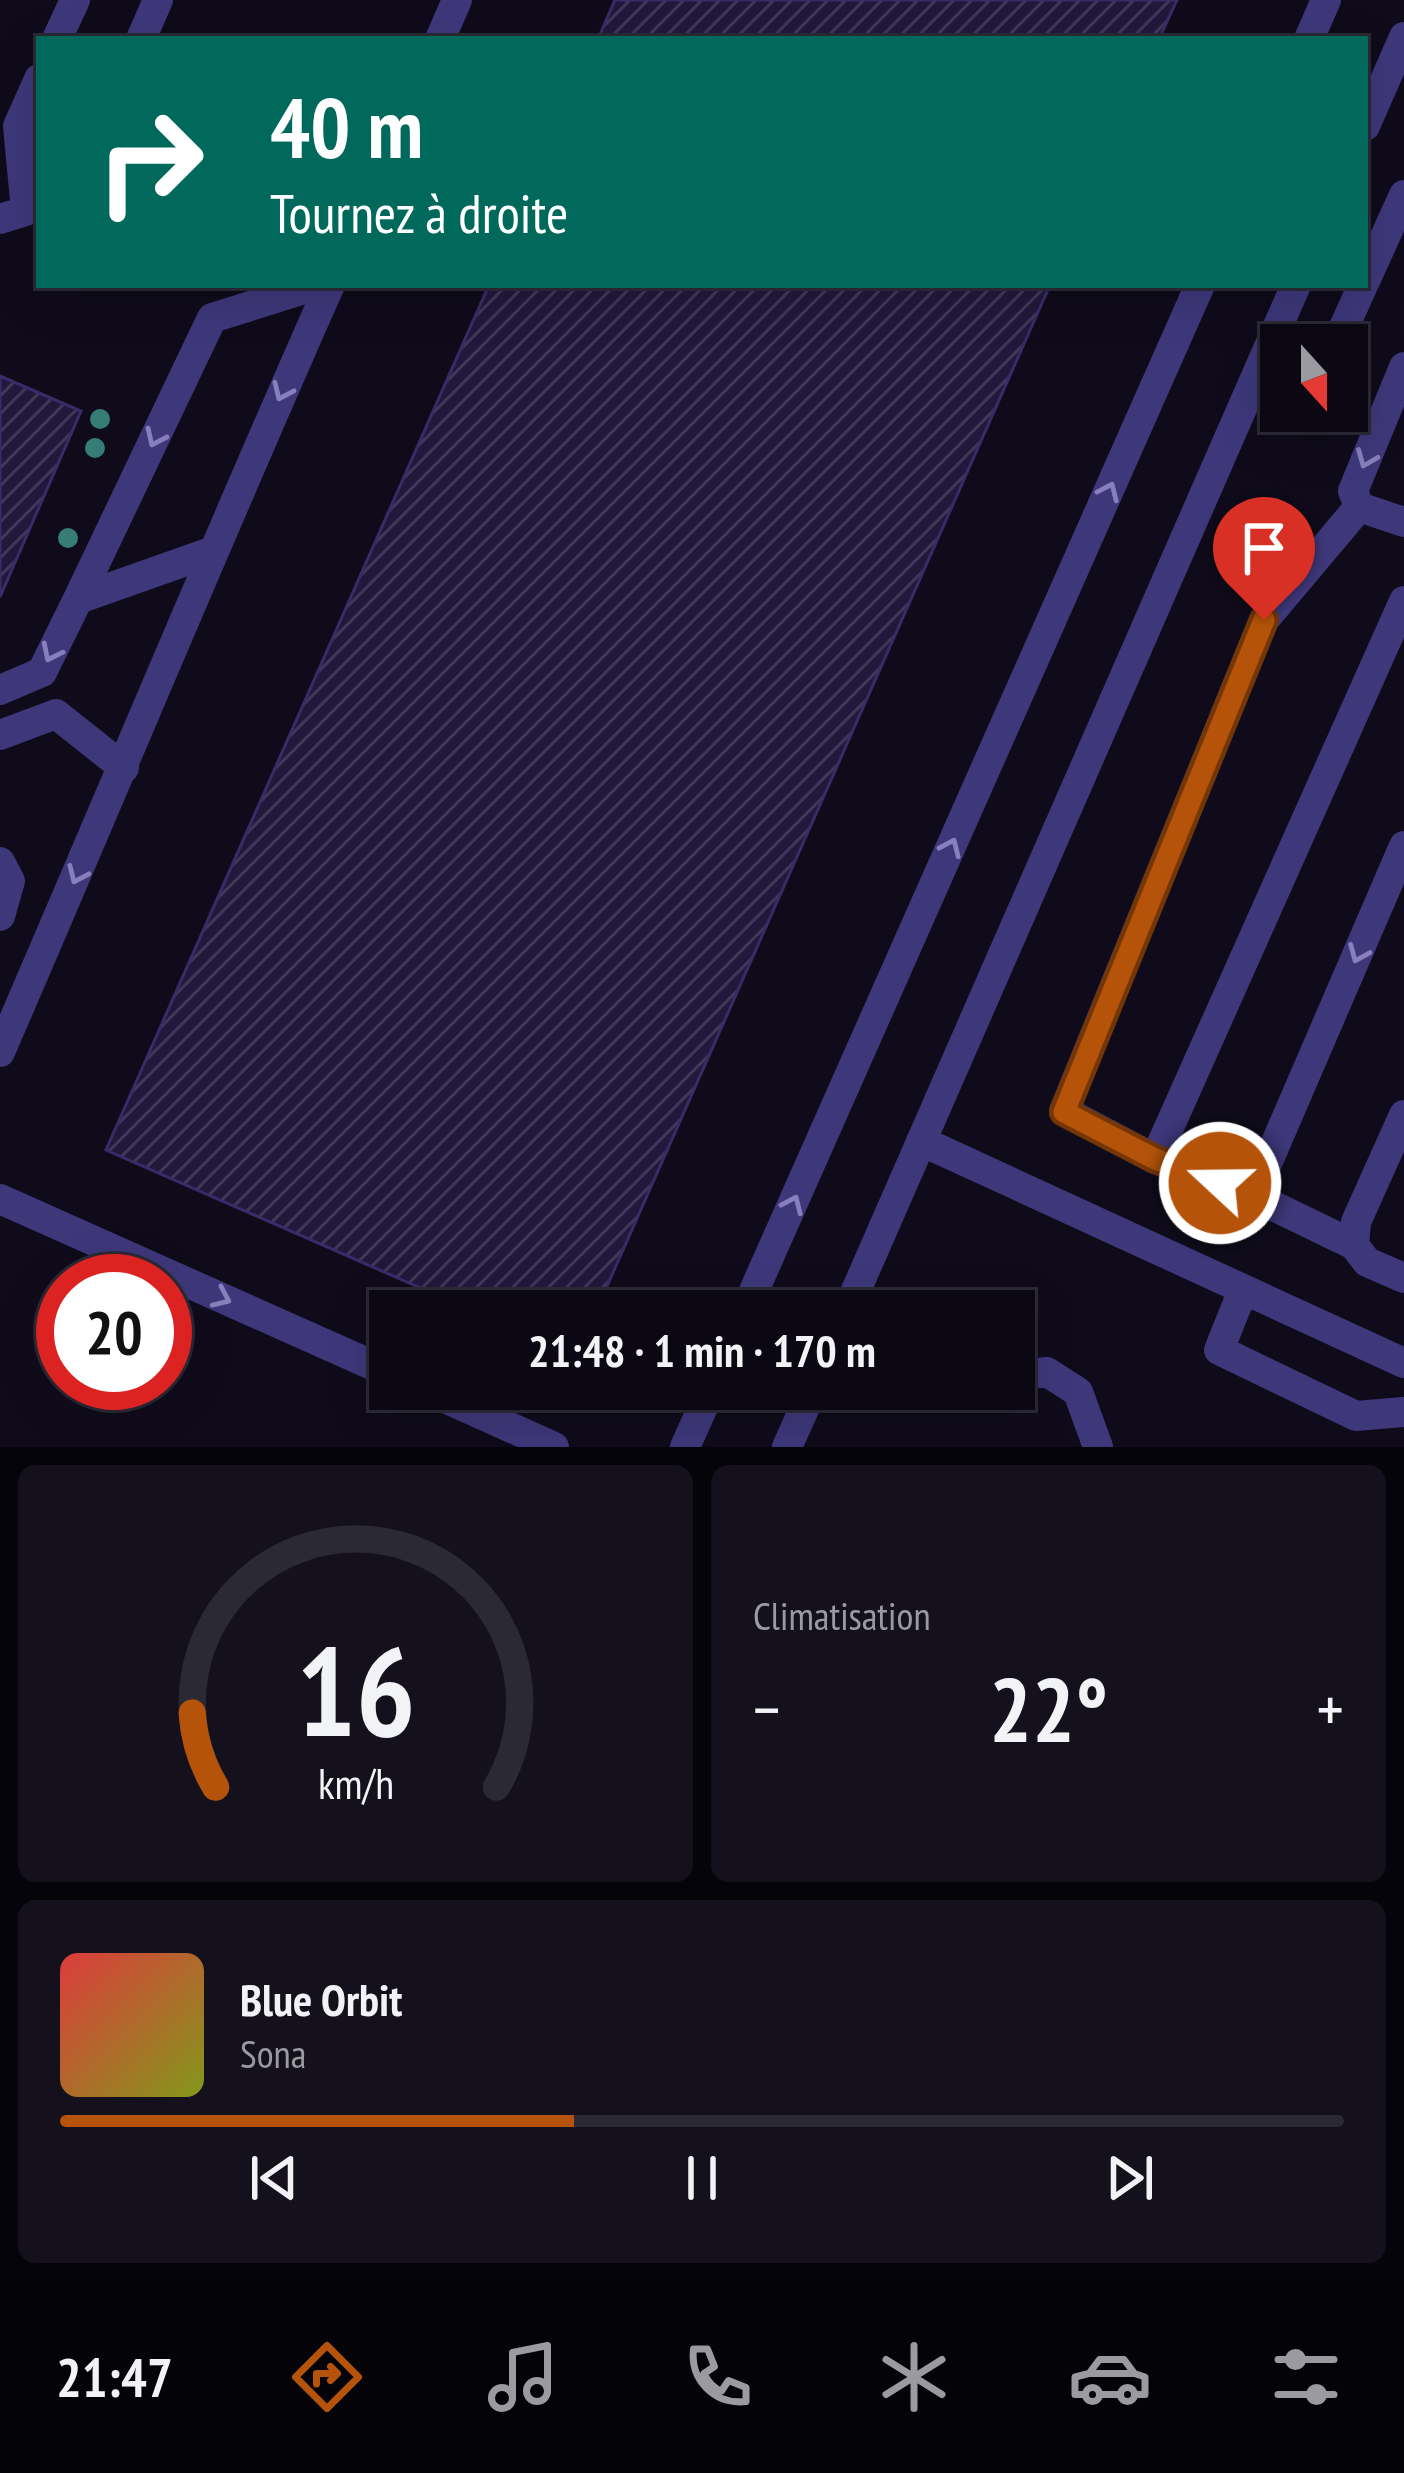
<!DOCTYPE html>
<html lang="fr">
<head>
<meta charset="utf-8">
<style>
	:root { --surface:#0b0814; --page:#14111d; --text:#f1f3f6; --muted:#9a9aa0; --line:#2b2934; --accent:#b45309 }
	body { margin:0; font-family:"PT Sans Narrow",sans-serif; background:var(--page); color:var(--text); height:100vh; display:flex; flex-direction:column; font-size:45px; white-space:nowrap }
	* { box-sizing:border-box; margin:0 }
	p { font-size:39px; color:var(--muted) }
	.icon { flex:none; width:66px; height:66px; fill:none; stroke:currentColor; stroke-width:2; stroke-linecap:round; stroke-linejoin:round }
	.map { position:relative; height:1447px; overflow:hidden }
	.drawer { display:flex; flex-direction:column; gap:18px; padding:18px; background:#06040b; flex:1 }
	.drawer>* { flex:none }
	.guide { position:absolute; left:36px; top:36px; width:1332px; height:252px; border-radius:0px; box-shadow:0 12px 48px #0002,0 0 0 3px var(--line); background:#00695c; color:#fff; overflow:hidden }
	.needle { width:78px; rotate:159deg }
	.controls { position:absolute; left:1260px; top:324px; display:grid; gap:24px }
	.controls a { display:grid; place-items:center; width:108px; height:108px; border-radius:0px; background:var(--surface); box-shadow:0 12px 48px #0002,0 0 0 3px var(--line); font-size:60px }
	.speed { position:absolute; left:36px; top:1254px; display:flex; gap:24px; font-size:60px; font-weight:700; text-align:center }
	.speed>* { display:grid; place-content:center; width:156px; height:156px; border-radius:50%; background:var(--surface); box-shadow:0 12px 48px #0002,0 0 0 3px var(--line); line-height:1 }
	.speed .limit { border:18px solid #d22; background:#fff; color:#111 }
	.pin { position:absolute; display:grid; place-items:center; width:102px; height:102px; color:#fff; margin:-123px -51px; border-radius:50% 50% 50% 0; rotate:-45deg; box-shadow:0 0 12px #0007 }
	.pin .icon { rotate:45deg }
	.me { position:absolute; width:132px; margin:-66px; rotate:291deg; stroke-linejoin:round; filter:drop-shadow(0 0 9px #0008) }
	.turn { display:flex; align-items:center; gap:42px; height:252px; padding:0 36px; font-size:54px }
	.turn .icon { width:156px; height:156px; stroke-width:2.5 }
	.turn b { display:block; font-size:84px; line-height:102px }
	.big { font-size:90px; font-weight:700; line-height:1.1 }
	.drawer .tile { flex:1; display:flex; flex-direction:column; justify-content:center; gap:18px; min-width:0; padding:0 42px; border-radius:18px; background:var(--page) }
	.drawer .dial { align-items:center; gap:0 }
	.dial svg { height:312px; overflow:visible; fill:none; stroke:var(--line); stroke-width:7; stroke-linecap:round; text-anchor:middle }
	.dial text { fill:var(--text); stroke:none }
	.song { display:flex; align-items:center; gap:36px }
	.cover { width:144px; height:144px; border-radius:18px; background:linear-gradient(135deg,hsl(0 70% 55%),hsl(70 70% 35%)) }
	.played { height:12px; border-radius:6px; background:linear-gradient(90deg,var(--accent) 40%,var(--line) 40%) }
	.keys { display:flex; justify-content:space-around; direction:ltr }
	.heat { display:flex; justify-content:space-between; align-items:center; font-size:66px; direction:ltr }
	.drawer .tiles { flex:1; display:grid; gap:18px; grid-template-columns:1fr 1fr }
	.tile:last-child { grid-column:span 2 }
	.trip { position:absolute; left:369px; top:1290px; width:666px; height:120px; border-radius:0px; background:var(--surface); box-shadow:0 12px 48px #0002,0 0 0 3px var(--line); font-weight:700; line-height:120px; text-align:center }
	.menu { display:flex; height:192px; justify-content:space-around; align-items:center; background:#040308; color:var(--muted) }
	.menu .icon { width:84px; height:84px }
	.menu .on { color:var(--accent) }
	.menu b { font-size:54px; color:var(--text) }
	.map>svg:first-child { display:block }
	.building { fill:url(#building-hatch); stroke:#3b2a68; stroke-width:3 }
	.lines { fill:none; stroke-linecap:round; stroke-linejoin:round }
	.minor { stroke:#3e377a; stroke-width:30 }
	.tree { fill:#367d78 }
	.oneway { stroke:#887fbc }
	.route-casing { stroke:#753606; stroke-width:30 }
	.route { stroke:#b45309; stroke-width:21 }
</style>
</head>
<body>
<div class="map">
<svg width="1404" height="1447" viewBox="0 0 1404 1447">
	<defs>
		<pattern id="building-hatch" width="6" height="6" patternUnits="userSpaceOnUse" patternTransform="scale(3)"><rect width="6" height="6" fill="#22183c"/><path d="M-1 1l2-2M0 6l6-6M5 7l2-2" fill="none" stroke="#413859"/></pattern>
	</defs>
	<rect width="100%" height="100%" fill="#0f0b1b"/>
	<!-- building -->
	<path class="building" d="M615 0H1177L1159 39H598Z
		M489 285H1050L596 1311H473L106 1150Z
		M0 376 81 411 0 597Z"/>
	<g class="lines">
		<!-- minor -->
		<path class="minor" d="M57 39 75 0
			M141 39 158 0
			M440 39 457 0
			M1309 39 1326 0
			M1365 126 1404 37
			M0 219 26 211 18 126 39 79
			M1365 281 1404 195
			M1336 345 1363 285
			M1404 367 1353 491 1359 507 1404 522
			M1250 390 1281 389
			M78 599 212 318 317 285
			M0 690 42 672 78 599 211 552
			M0 735 56 714 124 768
			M0 862 10 881 0 916
			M0 1052C111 796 217 539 330 285
			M1404 1115 1356 1222 1354 1245 1367 1262 1404 1278
			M921 1141 1404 1363
			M1155 1159 1064 1111 1264 620 1359 507
			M1253 1196 1155 1159 1404 601
			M0 1199 390 1373
			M1354 1245 1253 1196 1404 846
			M1243 1290 1219 1350 1356 1416 1404 1412
			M745 1311 1200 285
			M847 1311 1296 285
			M1014 1376 1047 1372 1078 1392 1098 1447
			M425 1389 554 1447
			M685 1447 711 1389
			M787 1447 813 1389"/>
	</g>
	<!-- trees -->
	<g class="tree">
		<circle cx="100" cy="419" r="10"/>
		<circle cx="95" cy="448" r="10"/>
		<circle cx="68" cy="538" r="10"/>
	</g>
	<!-- one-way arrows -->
	<defs><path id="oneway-chevron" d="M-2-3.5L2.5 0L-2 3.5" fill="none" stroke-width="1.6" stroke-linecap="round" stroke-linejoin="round" transform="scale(3)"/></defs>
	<g class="oneway">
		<use href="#oneway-chevron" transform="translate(282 392) rotate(114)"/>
		<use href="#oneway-chevron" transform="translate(155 438) rotate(115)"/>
		<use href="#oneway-chevron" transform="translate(1366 459) rotate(112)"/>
		<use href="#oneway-chevron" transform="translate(1109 491) rotate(-66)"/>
		<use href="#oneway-chevron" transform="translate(51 653) rotate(116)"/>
		<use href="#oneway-chevron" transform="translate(951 847) rotate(-66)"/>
		<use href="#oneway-chevron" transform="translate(77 875) rotate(114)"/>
		<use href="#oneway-chevron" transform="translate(1358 954) rotate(113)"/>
		<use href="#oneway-chevron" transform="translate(793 1204) rotate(-66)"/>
		<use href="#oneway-chevron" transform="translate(222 1298) rotate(24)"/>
	</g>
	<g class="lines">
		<defs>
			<path id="route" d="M1220 1183 1155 1159 1064 1112 1264 620"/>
		</defs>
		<!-- route casing -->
		<use href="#route" class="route-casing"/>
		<!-- route -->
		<use href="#route" class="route"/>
	</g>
</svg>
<div class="controls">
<a><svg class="needle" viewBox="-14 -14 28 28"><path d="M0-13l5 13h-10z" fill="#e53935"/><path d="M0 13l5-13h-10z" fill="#9a9aa0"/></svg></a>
</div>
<div class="speed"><div class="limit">20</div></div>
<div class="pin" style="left:1264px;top:620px;background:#d93025"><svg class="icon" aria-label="arrive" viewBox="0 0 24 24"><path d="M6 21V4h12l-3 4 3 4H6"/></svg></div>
<svg class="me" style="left:1220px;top:1183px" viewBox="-20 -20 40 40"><circle r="17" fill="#b45309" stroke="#fff" stroke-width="3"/><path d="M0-11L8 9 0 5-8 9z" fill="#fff"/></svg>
<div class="trip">21:48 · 1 min · 170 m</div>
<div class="guide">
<div class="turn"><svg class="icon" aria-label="right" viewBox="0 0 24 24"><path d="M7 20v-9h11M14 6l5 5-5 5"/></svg><div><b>40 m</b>Tournez à droite</div></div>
</div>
</div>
<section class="drawer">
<div class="tiles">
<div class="tile dial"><svg viewBox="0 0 100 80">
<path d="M14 69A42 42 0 1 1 86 69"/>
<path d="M14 69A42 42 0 0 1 8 50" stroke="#b45309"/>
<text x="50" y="56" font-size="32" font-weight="700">16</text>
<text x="50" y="72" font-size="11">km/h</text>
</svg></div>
<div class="tile"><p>Climatisation</p>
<div class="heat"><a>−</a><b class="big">22°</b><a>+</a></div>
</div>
<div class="tile">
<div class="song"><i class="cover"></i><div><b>Blue Orbit</b><p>Sona</p></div></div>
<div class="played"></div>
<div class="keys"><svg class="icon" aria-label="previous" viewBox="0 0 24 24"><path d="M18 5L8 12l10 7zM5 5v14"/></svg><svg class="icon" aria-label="pause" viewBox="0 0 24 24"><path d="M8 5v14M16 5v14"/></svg><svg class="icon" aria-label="next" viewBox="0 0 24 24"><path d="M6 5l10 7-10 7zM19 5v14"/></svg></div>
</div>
</div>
</section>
<nav class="menu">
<b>21:47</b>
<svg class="icon on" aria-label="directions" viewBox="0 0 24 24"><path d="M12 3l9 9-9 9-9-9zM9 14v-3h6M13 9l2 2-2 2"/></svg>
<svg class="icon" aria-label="music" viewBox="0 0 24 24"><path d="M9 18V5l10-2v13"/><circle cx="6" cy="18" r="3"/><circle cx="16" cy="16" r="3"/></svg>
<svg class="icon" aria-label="phone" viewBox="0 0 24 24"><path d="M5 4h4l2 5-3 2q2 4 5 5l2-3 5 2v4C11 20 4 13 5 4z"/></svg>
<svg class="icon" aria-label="climate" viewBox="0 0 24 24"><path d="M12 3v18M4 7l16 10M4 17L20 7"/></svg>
<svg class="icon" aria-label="car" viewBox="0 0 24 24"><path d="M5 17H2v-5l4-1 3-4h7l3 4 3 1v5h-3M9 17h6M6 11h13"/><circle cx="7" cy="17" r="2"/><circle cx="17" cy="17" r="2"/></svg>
<svg class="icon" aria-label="filters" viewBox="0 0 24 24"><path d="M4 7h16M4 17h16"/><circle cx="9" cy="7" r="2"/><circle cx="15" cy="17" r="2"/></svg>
</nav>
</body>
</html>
